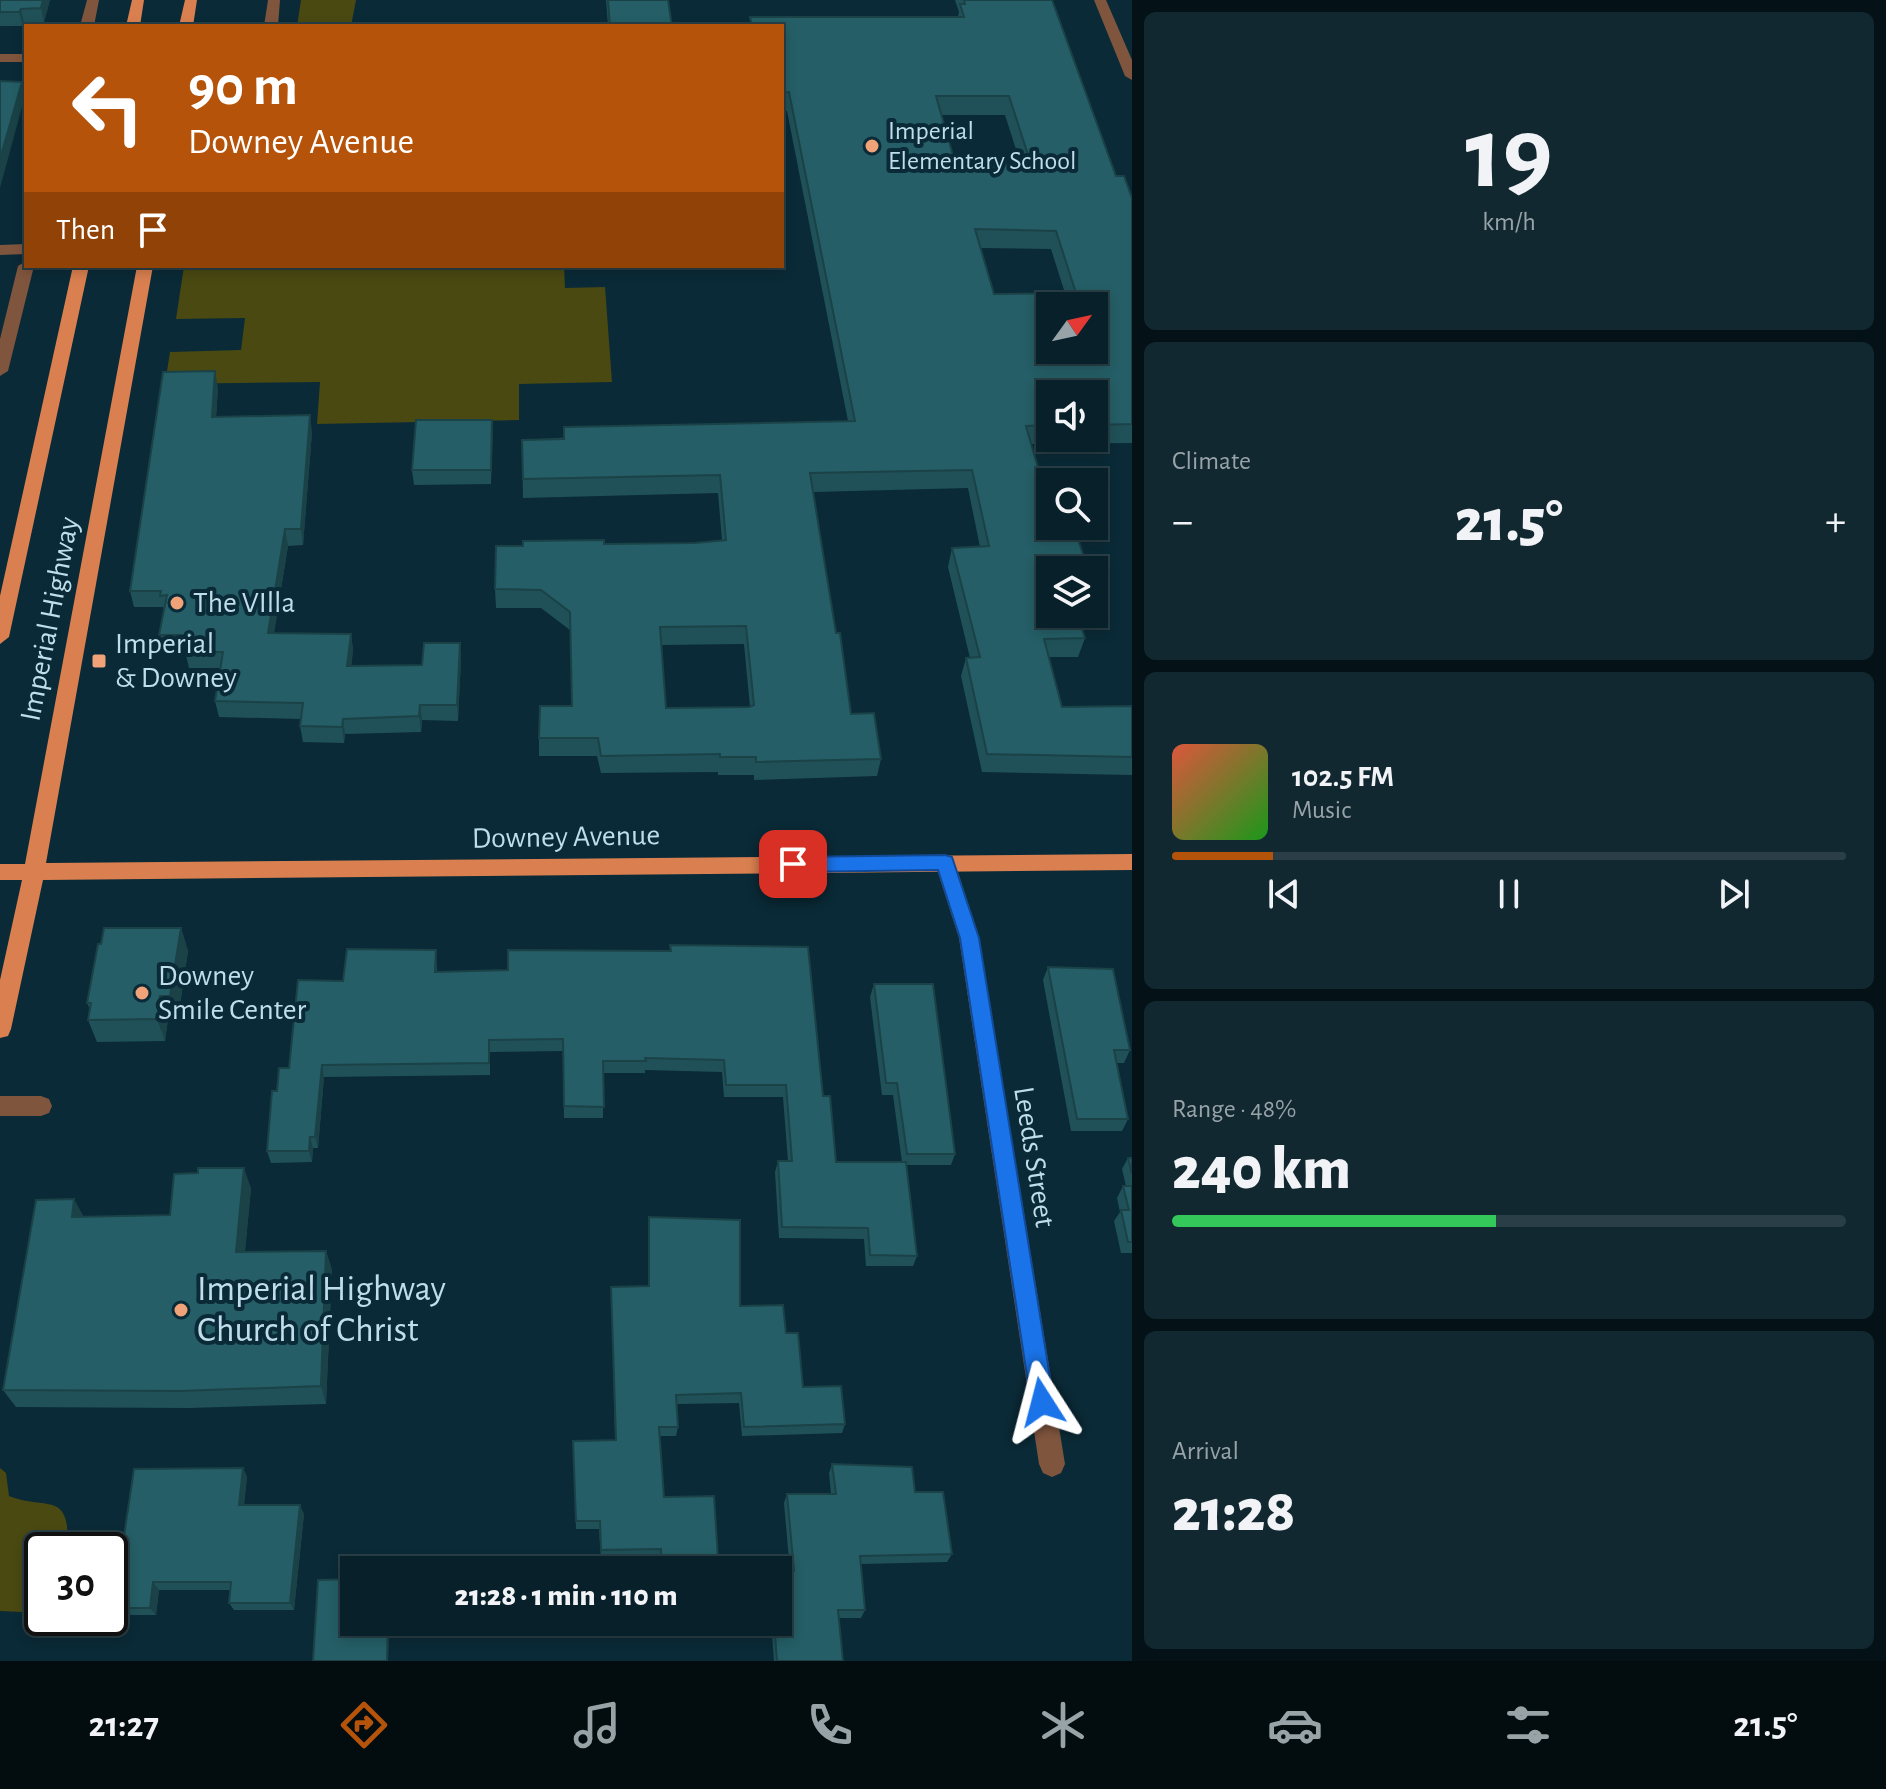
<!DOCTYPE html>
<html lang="en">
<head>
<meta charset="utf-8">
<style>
	:root { --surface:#082029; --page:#112831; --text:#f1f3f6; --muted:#98a3a8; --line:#293e46; --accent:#b45309 }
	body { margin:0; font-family:"Alegreya Sans",sans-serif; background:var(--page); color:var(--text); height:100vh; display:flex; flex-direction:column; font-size:30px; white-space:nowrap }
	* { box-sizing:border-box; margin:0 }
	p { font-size:26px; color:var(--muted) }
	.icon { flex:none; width:44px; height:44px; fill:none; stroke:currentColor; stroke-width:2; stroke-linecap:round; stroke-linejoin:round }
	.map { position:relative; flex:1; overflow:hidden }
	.side { display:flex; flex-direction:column; gap:12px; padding:12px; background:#041217; width:754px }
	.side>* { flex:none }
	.hud { position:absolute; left:24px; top:24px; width:760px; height:244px; border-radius:0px; box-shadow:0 4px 12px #0003,0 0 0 2px var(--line); background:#b45309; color:#fff; overflow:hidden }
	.needle { width:52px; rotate:57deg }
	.controls { position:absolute; left:1036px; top:292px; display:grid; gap:16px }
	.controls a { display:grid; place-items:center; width:72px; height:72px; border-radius:0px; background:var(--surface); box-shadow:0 4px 12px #0003,0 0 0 2px var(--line); font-size:40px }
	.speed { position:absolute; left:24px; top:1532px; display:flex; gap:16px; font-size:40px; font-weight:700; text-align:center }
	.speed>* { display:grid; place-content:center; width:104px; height:104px; border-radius:50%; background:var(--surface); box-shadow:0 4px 12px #0003,0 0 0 2px var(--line); line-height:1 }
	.speed .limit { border:4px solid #111; border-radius:12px; background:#fff; color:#111 }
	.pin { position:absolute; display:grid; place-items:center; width:68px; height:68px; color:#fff; margin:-34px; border-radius:16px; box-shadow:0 4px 12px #0006 }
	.me { position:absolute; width:88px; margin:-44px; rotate:351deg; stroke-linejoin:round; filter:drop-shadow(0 0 6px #0008) }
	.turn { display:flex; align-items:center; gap:28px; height:168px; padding:0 32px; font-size:36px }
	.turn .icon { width:104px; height:104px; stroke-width:2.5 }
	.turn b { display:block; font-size:56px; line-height:68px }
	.then { display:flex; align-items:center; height:76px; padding:0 32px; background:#0003; gap:16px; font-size:30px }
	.big { font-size:60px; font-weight:800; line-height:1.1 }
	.side .tile { flex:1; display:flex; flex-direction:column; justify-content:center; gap:12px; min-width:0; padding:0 28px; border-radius:12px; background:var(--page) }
	.side .dial { align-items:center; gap:0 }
	.dial b { font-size:104px; line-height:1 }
	.song { display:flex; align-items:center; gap:24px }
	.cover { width:96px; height:96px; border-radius:12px; background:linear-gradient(135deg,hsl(10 70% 55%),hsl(120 70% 35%)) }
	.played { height:8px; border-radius:4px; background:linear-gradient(90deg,var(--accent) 15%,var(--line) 15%) }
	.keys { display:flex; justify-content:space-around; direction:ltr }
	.heat { display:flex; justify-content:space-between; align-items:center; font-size:44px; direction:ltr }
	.charge { height:12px; border-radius:6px; background:linear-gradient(90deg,#34c759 48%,var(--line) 0) }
	.trip { position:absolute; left:340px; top:1556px; width:452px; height:80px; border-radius:0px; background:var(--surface); box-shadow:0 4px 12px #0003,0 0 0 2px var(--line); font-weight:800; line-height:80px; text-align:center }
	.tab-bar { display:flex; height:128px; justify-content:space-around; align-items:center; background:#030d10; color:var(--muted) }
	.tab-bar .icon { width:56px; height:56px }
	.tab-bar .on { color:var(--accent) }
	.tab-bar b { font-size:36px; color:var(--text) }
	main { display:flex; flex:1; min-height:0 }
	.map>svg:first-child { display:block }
	.green { fill:#4a4912 }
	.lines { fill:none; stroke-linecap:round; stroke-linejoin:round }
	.minor { fill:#80553e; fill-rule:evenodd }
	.major { fill:#da8050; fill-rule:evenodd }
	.wall { fill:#205158; fill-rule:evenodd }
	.shaded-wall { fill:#1a4247 }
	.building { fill:#255e66; stroke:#1a4247; stroke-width:2; fill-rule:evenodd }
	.route { fill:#1a73e8; stroke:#114b97; stroke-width:2 }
	.poi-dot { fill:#f0a279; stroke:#0a2a37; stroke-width:3 }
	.labels { text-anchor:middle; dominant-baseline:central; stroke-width:8; stroke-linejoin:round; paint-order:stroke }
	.far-poi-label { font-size:26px; fill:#bfddeb; stroke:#0a2a37; text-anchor:start }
	.poi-label { font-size:30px; fill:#bfddeb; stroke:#0a2a37; text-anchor:start }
	.street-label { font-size:30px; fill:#bfddeb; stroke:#0a2a37 }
	.near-poi-label { font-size:36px; fill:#bfddeb; stroke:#0a2a37; text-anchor:start }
</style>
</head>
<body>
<main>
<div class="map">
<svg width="1132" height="1661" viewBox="0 0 1132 1661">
	<rect width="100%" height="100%" fill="#0a2a37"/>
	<!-- green -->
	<path class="green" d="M301 0H356L351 26H297Z
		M184 266H564L565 288 605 287 612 382 519 384V420L317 424 320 382 165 384 170 352 241 350 245 318 176 319Z
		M0 1468 6 1473 9 1496C45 1511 72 1488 67 1550H42V1601L22 1612 0 1611Z"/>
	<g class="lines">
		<!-- minor -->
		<path class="minor" d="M87 0H99L94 26H80Z
			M268 0H280L278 26H264Z
			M1094 0H1106L1132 60V80L1125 76Z
			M0 54H26V62H0Z
			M26 244V254L0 255V245Z
			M26 261V266H34L8 371 0 376V339L18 266Z
			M945 855 952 857 955 863 979 938 1065 1464 1061 1473 1052 1477 1043 1473 1039 1464 959 938 935 863 938 857Z
			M0 1096H41L49 1099 52 1106 49 1113 41 1116H0Z"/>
		<!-- major -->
		<path class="major" d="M132 0H144L140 26H126Z
			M185 0H197L193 26H179Z
			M73 266H89L9 637 0 644V596Z
			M137 266H153L46 863 1132 854V870L43 880 11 1029 8 1036 0 1038V980L22 880H0V864H25Z"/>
	</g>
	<!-- wall -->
	<path class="wall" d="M0 0H50L44 22 24 23 23 26H0Z
		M606 0H668L672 26H608Z
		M955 0H1052L1116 176 1132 198V443L1031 444 1050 614H1094V590L1100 610 1094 629H1082L1085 638 1078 657H1049L1062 707 1132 706V775L982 772 961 676 966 658H970L948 567 952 548 980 547 968 488 813 492 836 633 851 714 881 759 877 776 754 780V775H718V772L601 773 597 756H539V738L572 706 570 630 541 608H496L495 589 604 544 695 543 722 540 718 493 523 498 522 440 848 421 787 111H782V26H750V17H958L959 12ZM941 115H1005L1021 165 956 166ZM981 248 1051 249 1065 293 994 294ZM1050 394H1094V438H1050ZM744 644 750 707 666 708 661 645Z
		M218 388 216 417 312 432 303 545 288 546 274 633 351 634 353 650 351 666 422 665 460 643 461 659 458 721 422 720 421 732 345 734 344 743 303 742 300 726 301 719 219 717 215 701 220 668H189L185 651H164L159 635 164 610 163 607H134L130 591Z
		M492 420 491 484 414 485 412 470Z
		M181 928 188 951 178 1019H168L165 1041 97 1042 88 1020 90 1009 87 1003Z
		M670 945 823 1096 836 1162H902L893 1095H882L870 997 874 984 955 1154 951 1165H907L917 1256 913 1266H866L864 1239 779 1238 775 1172 778 1161H788L783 1097H724L722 1072 645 1070V1073H603V1118H564L563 1051 490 1052V1075L324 1077 318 1148H313L312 1162 271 1163 267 1151 277 1091 289 1068 343 981 436 950 437 972 508 970 670 951Z
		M1048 967 1130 1050 1124 1063H1117L1128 1119 1122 1131H1071L1043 980Z
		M1128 1158H1132V1253H1121L1114 1221 1120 1212 1117 1198 1123 1186H1126L1122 1169Z
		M251 1188 245 1251H326L332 1270 326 1404 189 1408 16 1407 3 1390 83 1217 170 1215Z
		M649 1217 740 1306 786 1333 803 1387 845 1424 842 1433 742 1436 739 1403 677 1404 678 1427 676 1436H660L664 1497 718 1558 716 1566 660 1568V1557L601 1558 599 1529H576L573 1441 615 1440 611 1287 648 1286Z
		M832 1464 915 1492 952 1554 947 1562 861 1564 865 1610 861 1618H839L843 1661H774L771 1622H778L790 1571 784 1503 787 1494H831L829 1473Z
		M243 1468 247 1477 244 1505 304 1514 294 1610H234L229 1603 231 1590H159L156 1615H110V1550L124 1536Z"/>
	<!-- shaded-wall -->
	<path class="shaded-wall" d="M43 0H50L44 22 41 8Z
		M21 9 24 23 23 26 19 12Z
		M22 82 25 96 0 188V159Z
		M215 371 218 388 215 433 212 417Z
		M310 415 312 432 303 545 301 529Z
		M492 420 493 434 491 484V470Z
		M285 529 288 546 271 649 268 633Z
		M351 634 353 650 350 682 347 666Z
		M460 643 461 659 458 721 457 705Z
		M420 705 422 720 421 732 419 716Z
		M343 719 345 734 344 743 342 727Z
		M181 928 188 951 178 1019 170 996Z
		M160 996 168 1019 165 1041 157 1019Z
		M322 1065 324 1077 318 1148 315 1137Z
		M310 1137 313 1148 312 1162 309 1151Z
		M244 1168 251 1188 243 1271 236 1252Z
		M74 1199 85 1219 72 1217Z
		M326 1251 332 1270 326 1404 321 1386Z
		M243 1468 247 1477 243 1514 239 1505Z
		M300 1505 304 1514 294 1610 290 1603Z
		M153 1582 159 1590 156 1615 150 1608Z
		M388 1622H390L388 1661H387Z"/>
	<!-- building -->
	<path class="building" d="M0 0H43L41 8 21 9 19 12H0Z
		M608 0H668L672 26H610Z
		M964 0H1052L1116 176H1124L1132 198V424L1094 425V394H1050V425L1026 426 1050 510V526H1074L1088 570H1050V614H1077L1085 638 1044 639 1062 707 1132 706V757L987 754 966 658 980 657 952 548 989 546 972 470 810 473 836 633H840L851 714 874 713 881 759 756 762V757H720V754L601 756 598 738H539L540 706H572L570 612 541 590 495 589 496 546H523V541L604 540V544L695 543 726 540 720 475 523 479 522 440 564 439V427L855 421 789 92 782 93V26H752L750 17H964L960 4H965ZM936 96H1009L1031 164 956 166ZM975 229 1056 231 1076 293 994 294ZM1050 306H1094V350H1050ZM746 626 754 705 749 707 666 708 660 627Z
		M0 81 22 82 0 159Z
		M215 371 212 417 310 415 301 529H285L268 633 351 634 347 666 422 665 424 643H460L457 705H420L419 716 343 719 342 727 300 726 303 703 215 701 223 652H185L188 635H159L167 595 160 596 161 591H130L163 372Z
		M416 420H492L491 470H412Z
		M1094 590 1100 610 1094 611Z
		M104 928H181L170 996H160L157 1019 88 1020 91 1003H87L98 944H101Z
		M670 945 808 947 823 1096H830L836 1162H906L917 1256 870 1255 868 1228 782 1227 778 1161H792L786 1085H726L724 1060 645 1058 646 1061H603L604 1107 564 1106 563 1039 489 1040V1063L322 1065 315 1137H310L309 1151H267L272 1091H277L279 1068H289L298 980 343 981 347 949 436 950 435 972 508 970V950L671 951Z
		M1048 967 1113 969 1130 1050H1114L1128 1119H1077Z
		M874 984H933L955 1154H907L897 1083H886Z
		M1128 1158H1132V1174Z
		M198 1168H244L236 1252 326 1251 321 1386 180 1391 3 1390 36 1200 74 1199 72 1217 170 1215 174 1174 198 1173Z
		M1123 1186H1132V1242H1128L1121 1210H1129Z
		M649 1217 740 1220V1306L783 1305 786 1333H798L803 1387 841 1386 845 1424 744 1427 741 1393 676 1395 678 1427H659L664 1497 714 1496 718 1558 661 1560V1549L601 1550 600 1521H576L573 1441 616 1440 611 1287 649 1286Z
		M832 1464 912 1467 915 1492H943L952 1554 860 1556 865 1610H838L843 1661H777L774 1622H778V1571H794L787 1494H836Z
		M243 1468 239 1505H300L290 1603H229L231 1582H153L150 1608H110V1550H106L108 1536H124L134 1469Z
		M354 1579V1622H388L387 1661H313L318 1580Z"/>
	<!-- route -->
	<path class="route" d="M945 855 952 857 979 938 1054 1402 1050 1410 1042 1413 1034 1410 1031 1402 960 938 938 870 793 872 786 870 783 864 786 859 793 857Z"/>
	<!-- markers -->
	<g class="poi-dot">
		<circle cx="872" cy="146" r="8"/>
		<circle cx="177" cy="603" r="8"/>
		<rect x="91" y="653" width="16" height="16" rx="4"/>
		<circle cx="142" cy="993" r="8"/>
		<circle cx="181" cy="1310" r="8"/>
	</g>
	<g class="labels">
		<!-- far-poi labels -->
		<g class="far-poi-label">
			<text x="888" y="131">Imperial<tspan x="888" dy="30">Elementary School</tspan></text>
		</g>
		<!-- poi labels -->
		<g class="poi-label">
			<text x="193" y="603">The VIlla</text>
			<text x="115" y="644">Imperial<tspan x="115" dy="34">&amp; Downey</tspan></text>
			<text x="158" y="976">Downey<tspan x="158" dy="34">Smile Center</tspan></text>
		</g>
		<!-- street labels -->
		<g class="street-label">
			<text transform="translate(50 619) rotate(-79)">Imperial Highway</text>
			<text transform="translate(566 837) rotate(-1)">Downey Avenue</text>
			<text transform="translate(1034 1157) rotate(81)">Leeds Street</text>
		</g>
		<!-- near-poi labels -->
		<g class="near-poi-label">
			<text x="197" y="1289">Imperial Highway<tspan x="197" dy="41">Church of Christ</tspan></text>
		</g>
	</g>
</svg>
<div class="controls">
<a><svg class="needle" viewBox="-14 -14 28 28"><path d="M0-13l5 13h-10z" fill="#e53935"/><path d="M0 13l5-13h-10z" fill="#98a3a8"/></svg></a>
<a><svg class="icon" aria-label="sound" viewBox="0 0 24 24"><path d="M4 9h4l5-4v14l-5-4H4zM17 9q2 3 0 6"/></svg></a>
<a><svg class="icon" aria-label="search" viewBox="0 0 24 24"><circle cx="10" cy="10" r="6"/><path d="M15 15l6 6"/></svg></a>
<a><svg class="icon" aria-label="layers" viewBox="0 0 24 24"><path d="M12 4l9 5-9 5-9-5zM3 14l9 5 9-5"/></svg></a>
</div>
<div class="speed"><div class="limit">30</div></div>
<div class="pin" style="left:793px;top:864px;background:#d93025"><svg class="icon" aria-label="arrive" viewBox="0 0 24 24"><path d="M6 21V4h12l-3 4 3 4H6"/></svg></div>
<svg class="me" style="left:1042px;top:1402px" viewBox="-20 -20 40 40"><path d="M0-17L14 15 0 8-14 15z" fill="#1a73e8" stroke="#fff" stroke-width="4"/></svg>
<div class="trip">21:28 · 1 min · 110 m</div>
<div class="hud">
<div class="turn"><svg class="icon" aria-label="left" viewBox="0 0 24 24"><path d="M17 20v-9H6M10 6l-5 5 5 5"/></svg><div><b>90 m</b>Downey Avenue</div></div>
<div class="then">Then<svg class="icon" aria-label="arrive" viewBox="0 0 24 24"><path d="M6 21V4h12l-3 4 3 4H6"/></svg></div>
</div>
</div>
<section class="side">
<div class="tile dial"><b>19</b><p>km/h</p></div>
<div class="tile"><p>Climate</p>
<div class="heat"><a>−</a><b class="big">21.5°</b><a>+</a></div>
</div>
<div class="tile">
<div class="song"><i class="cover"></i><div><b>102.5 FM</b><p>Music</p></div></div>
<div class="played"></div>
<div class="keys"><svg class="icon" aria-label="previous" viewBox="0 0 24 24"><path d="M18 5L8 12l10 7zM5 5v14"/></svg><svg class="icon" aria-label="pause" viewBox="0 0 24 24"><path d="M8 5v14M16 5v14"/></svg><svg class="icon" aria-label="next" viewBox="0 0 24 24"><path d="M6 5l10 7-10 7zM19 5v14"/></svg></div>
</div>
<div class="tile"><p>Range · 48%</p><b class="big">240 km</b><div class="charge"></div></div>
<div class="tile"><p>Arrival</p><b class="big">21:28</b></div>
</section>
</main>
<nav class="tab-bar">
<b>21:27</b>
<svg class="icon on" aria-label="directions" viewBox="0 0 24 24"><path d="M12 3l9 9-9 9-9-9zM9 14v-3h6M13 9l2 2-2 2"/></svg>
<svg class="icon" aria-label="music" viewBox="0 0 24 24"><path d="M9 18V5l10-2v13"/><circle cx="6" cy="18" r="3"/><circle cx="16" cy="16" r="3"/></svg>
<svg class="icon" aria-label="phone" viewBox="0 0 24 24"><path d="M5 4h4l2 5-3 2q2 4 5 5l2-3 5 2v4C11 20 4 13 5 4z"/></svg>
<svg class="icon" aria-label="climate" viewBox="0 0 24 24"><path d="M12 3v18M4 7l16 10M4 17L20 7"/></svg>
<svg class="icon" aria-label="car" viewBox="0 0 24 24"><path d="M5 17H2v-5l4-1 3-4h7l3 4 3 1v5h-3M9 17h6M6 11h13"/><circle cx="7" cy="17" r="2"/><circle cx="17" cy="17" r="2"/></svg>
<svg class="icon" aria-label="filters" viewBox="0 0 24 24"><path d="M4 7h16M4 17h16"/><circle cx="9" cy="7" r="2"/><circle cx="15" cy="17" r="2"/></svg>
<b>21.5°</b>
</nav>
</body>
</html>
